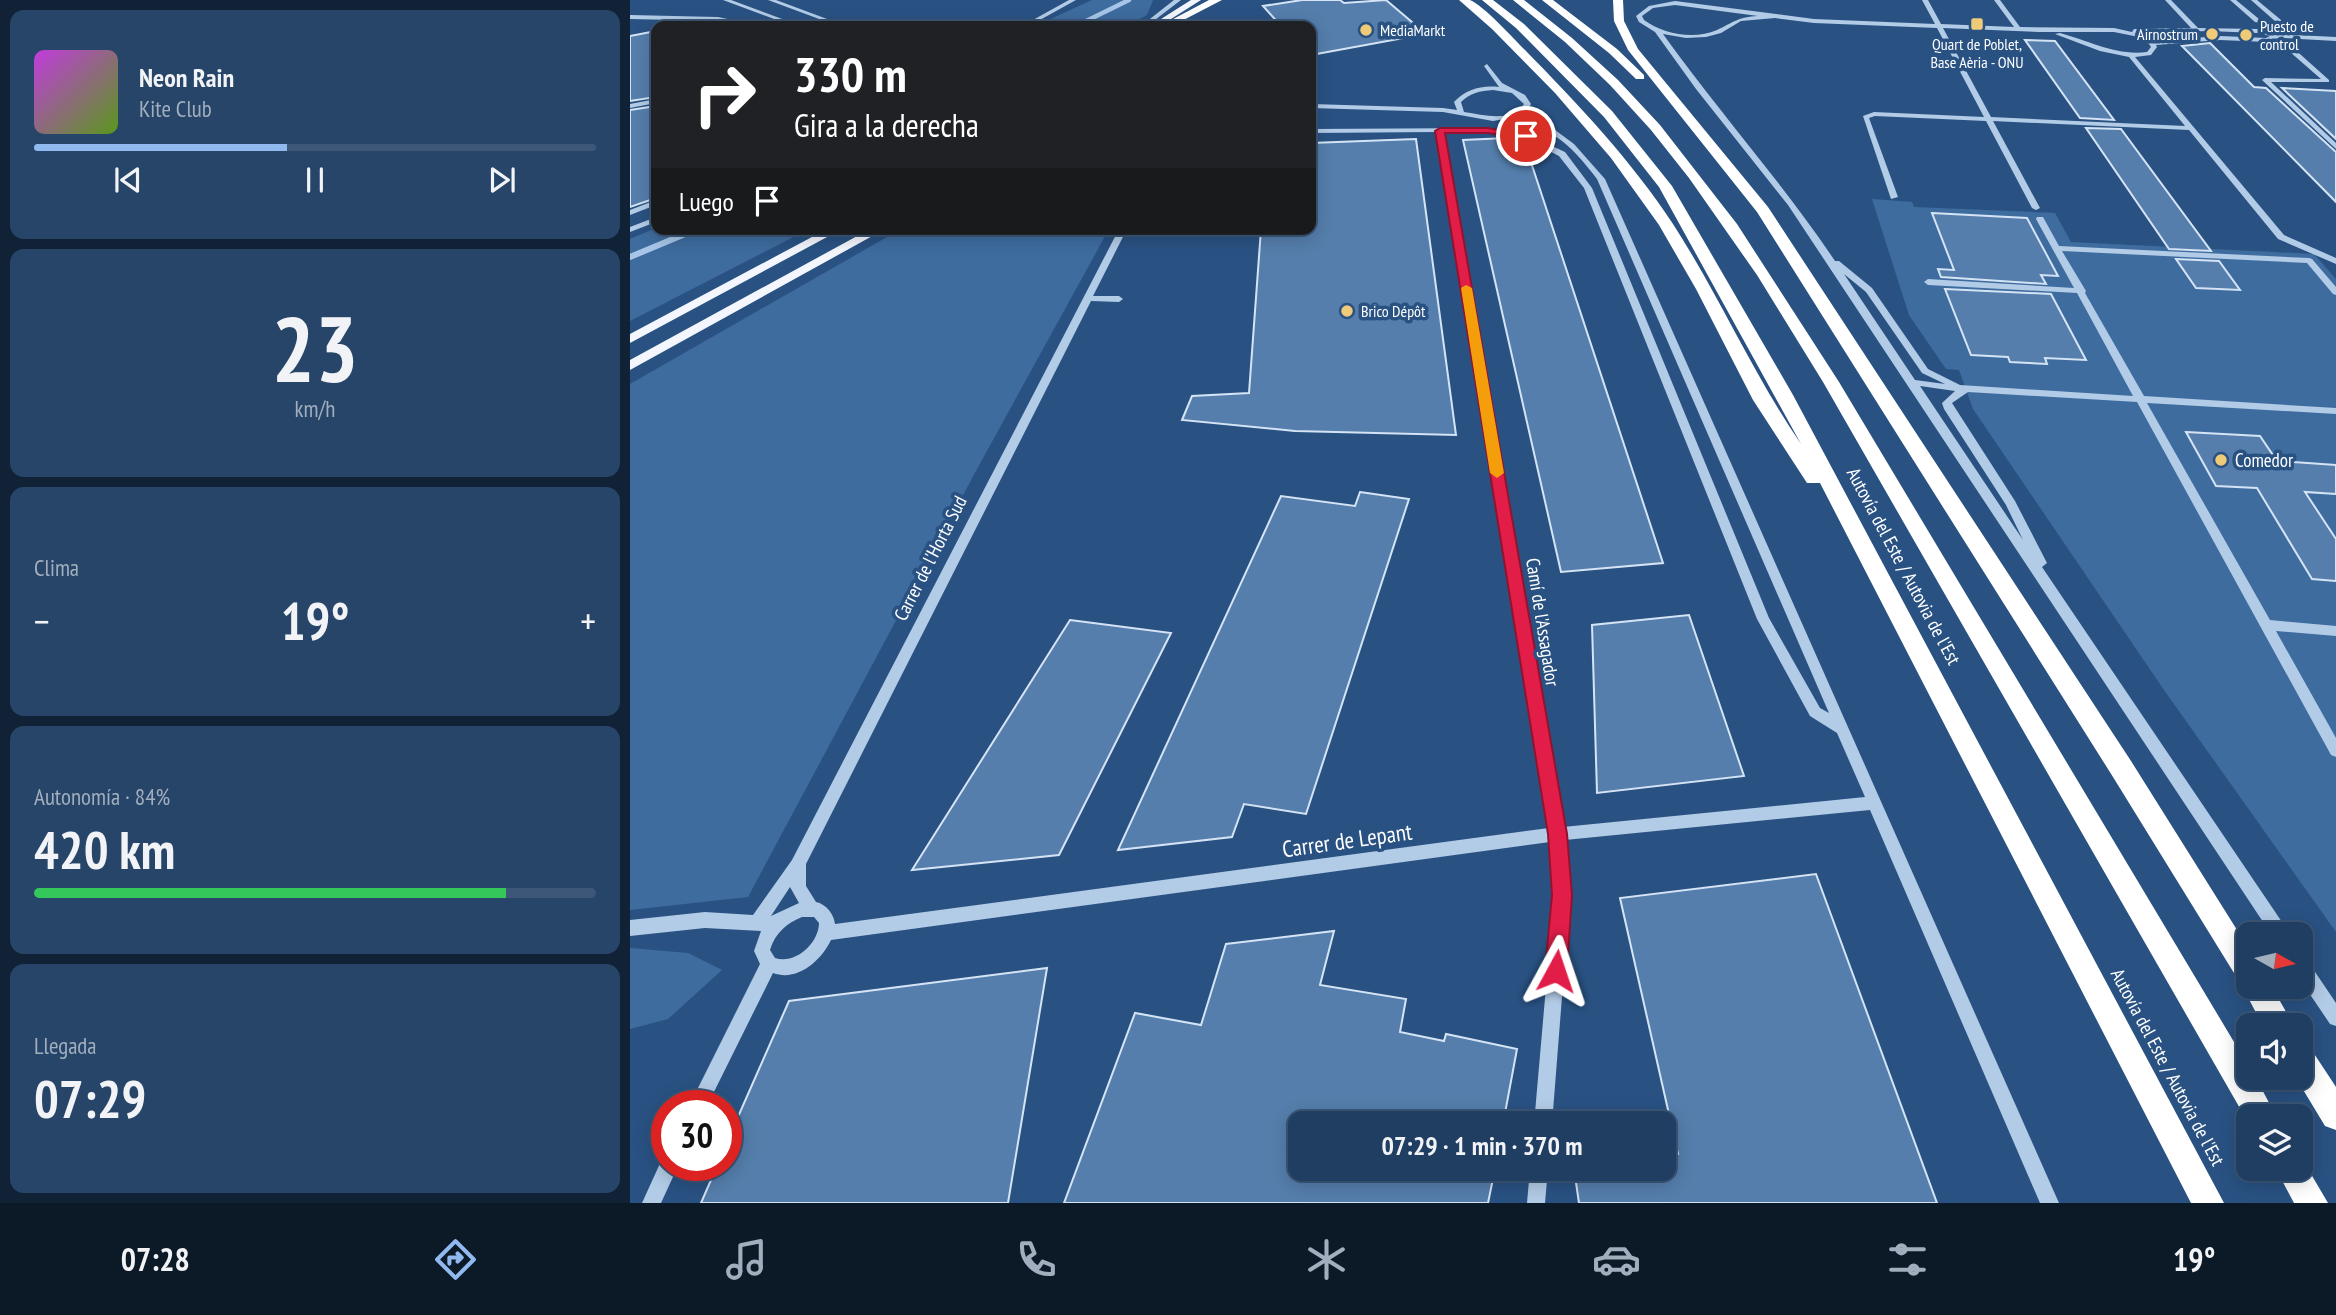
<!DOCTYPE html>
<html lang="es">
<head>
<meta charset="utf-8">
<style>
	:root { --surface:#1f3e62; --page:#274568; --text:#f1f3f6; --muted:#a1aebe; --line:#3c5777; --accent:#90b9f0 }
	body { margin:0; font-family:"PT Sans Narrow",sans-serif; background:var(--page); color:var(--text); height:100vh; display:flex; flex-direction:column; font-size:26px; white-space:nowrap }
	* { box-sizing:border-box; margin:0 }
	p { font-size:23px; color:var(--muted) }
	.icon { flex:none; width:38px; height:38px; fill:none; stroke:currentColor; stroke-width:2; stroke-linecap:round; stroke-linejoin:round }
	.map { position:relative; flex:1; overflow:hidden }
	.sheet { display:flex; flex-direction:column; gap:10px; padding:10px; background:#112236; width:630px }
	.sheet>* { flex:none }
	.banner { position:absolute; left:21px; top:21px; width:665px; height:214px; border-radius:14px; box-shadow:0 4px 18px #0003,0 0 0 2px var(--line); background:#202124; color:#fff; overflow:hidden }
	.needle { width:46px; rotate:98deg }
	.fabs { position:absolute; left:1606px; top:922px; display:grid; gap:14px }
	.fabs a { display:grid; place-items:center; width:77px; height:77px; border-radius:14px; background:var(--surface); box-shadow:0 4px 18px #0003,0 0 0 2px var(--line); font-size:35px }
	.speed { position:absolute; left:21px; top:1090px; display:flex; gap:14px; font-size:35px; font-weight:700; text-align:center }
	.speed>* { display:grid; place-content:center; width:91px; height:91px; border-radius:50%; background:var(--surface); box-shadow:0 4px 18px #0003,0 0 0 2px var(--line); line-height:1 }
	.speed .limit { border:10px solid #d22; background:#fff; color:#111 }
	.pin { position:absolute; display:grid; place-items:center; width:60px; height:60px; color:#fff; margin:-30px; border:4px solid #fff; border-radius:50%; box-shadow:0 2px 7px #0007 }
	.me { position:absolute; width:77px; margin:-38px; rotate:5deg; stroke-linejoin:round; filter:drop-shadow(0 0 5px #0008) }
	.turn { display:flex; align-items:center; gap:24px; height:147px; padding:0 28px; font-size:32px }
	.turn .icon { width:91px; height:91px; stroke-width:2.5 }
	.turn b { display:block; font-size:49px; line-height:60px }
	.then { display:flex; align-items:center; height:66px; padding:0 28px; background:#0003; gap:14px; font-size:26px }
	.big { font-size:52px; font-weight:700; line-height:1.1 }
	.sheet .tile { flex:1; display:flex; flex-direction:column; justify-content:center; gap:10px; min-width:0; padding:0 24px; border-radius:14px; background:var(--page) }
	.sheet .dial { align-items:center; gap:0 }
	.dial b { font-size:91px; line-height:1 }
	.song { display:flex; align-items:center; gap:21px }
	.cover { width:84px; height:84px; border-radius:10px; background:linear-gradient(135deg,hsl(290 70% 55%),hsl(90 70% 35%)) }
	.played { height:7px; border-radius:4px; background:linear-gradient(90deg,var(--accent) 45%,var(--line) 45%) }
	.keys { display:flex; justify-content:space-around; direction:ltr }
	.heat { display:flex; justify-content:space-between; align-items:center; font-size:38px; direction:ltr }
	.charge { height:10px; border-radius:5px; background:linear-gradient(90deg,#34c759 84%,var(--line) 0) }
	.trip { position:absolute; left:658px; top:1111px; width:388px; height:70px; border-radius:14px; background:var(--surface); box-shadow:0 4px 18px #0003,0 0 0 2px var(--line); font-weight:700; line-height:70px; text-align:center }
	.tabs { display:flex; height:112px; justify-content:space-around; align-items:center; background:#0c1927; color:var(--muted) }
	.tabs .icon { width:49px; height:49px }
	.tabs .on { color:var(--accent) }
	.tabs b { font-size:32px; color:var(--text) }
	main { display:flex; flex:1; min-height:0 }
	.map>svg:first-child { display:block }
	.green { fill:#3e6c9f }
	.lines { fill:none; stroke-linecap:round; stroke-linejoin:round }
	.stream-far1 { stroke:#a7c6e7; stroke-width:4.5 }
	.stream { stroke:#a7c6e7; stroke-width:6 }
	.building { fill:#557eac; stroke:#d5e4f5; stroke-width:2 }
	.minor { fill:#b2cbe6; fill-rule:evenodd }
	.major { fill:#f3f7fd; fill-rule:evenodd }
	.highway { fill:#fff; fill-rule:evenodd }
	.route { fill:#e11d48; stroke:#92132f; stroke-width:2 }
	.slow { fill:#f59e0b }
	.poi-dot { fill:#eeca79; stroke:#295283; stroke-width:2.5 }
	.labels { text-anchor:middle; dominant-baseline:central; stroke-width:7; stroke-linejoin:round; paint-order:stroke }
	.far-poi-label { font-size:16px; fill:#fff; stroke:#295283; text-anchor:start }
	.poi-label { font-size:19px; fill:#fff; stroke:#295283; text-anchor:start }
	.street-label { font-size:19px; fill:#fff; stroke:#295283 }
	.near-street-label { font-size:23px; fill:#fff; stroke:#295283 }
</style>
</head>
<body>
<main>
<section class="sheet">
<div class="tile">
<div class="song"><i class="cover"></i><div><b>Neon Rain</b><p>Kite Club</p></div></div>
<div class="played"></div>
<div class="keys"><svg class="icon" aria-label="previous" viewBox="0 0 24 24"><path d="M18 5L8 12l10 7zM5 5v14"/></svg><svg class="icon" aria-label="pause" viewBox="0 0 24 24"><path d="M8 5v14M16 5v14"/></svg><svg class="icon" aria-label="next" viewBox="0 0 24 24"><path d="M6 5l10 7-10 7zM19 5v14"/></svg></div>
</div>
<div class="tile dial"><b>23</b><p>km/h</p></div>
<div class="tile"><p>Clima</p>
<div class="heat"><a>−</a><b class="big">19°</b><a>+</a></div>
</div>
<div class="tile"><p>Autonomía · 84%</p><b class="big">420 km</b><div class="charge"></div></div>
<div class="tile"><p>Llegada</p><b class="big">07:29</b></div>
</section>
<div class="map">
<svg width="1706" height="1203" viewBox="0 0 1706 1203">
	<rect width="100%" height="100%" fill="#295283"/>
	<!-- green -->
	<path class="green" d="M462 0H523L517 15 497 26H405Z
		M1242 199 1282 202 1284 207 1425 213 1441 242 1684 254 1706 279V932L1534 690 1343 409 1329 370 1316 369 1279 315Z
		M26 228V229H179L0 321V239Z
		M271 229H479L347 469 118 897 0 910V384Z
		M0 948 58 953 92 970 38 1019 0 1029Z"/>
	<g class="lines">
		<!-- stream-far1 -->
		<path class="stream-far1" d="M446 26 499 0"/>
		<!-- stream -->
		<path class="stream" d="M0 257 67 229"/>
	</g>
	<!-- building -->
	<path class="building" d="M672 0H710L714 3 756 0 796 34 681 55V26H651L633 6Z
		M26 31V97L0 101V36Z
		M1395 40 1425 41 1484 120 1450 118Z
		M1580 43 1624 87 1636 88 1706 152V202L1552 46Z
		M1652 88 1706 91V139Z
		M26 106V198L0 207V110Z
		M1456 128 1491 129 1581 251 1539 249Z
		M877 138 895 144 1033 563 931 572 833 140Z
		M786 139 826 435 665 431 552 420 562 396 619 393 631 229H681V143Z
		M1302 213 1397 218 1428 276 1411 275 1416 284 1311 277 1308 269 1324 270Z
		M1546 259 1589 261 1610 290 1566 288Z
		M1315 289 1421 294 1456 360 1415 358 1417 364 1380 362 1378 357 1341 355Z
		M1556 432 1630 436 1647 461 1706 465V494L1675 492 1706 539V581L1682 579 1627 488 1586 486Z
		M730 492 779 499 676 814 614 804 602 837 488 850 651 496 725 506Z
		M1059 615 1114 776 967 793 962 625Z
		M440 620 541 633 429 855 282 870Z
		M1186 874 1307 1203H949L944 1169H1034V1156L1048 1154 990 898Z
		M704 931 690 985 776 999 770 1032 814 1041 816 1034 887 1049 873 1124H670V1169H865L858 1203H434L505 1013 571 1025 596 944Z
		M417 968 378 1203H71L87 1166H96V1144L159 1001Z"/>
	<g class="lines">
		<!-- minor -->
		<path class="minor" d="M93 0H101L171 26H163Z
			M138 0H146L216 26H208Z
			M439 0H446L399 26H392Z
			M544 0H551L517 26H511Z
			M1292 0H1298L1311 24 1384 27 1364 0H1370L1390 27 1484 28 1502 32 1504 29 1561 28 1535 0H1541L1568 28 1627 29 1646 34 1706 37V41L1652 38 1699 80V82H1641L1706 143V149L1632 80 1635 78 1691 79 1645 39 1637 42 1590 40 1526 45 1527 47 1521 55 1505 57 1654 235 1706 258V264L1648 239 1559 130 1363 121 1410 208 1406 210 1402 208 1356 121 1245 116 1239 118 1268 197 1261 199 1233 116 1244 112 1354 117 1307 28 1184 23 1145 18 1111 21 1091 33 1076 37 1056 38 1033 34C1088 111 1152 182 1205 261H1209L1242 288 1298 369 1330 385 1503 396 1447 293 1298 285 1294 282 1298 279 1444 288 1406 219 1407 217H1413L1429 246 1679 258 1682 259 1706 287V295L1703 294 1677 263 1432 251 1456 291 1455 293 1514 396 1706 408V414L1517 403 1640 620 1706 626V636L1646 631 1706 738V757L1701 755 1507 402 1338 392 1322 403 1385 501 1417 563 1412 567 1656 928 1658 934H1641L1158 205 1066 89 1025 32 1009 22 1006 16 1019 6 1045 1 1184 19 1305 24ZM1045 5 1128 16C1108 17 1104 22 1087 30 1064 40 1033 34 1014 20L1012 16 1023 8ZM1313 28 1409 32H1484L1504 36 1519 44 1521 47 1517 52C1486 56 1460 41 1430 33L1425 34 1470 51 1499 57 1555 126 1361 117ZM1580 31 1627 33 1640 36 1636 38 1590 36 1523 41 1504 33ZM1214 274 1236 292 1292 373 1315 384 1285 380ZM1290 386 1325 391 1312 403 1314 409 1376 505 1393 540Z
			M1600 0H1606L1629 19 1646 22 1621 0H1627L1651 20V24L1648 26 1625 22Z
			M0 15 88 17 131 26H119L88 21 0 19Z
			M857 64 872 83 895 95 901 104 899 108 902 113 944 144 975 179 1429 1203H1410L1240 810 935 840 940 895 922 1124H904L924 895 920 842 201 940C191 961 167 982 143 973L77 1106H59L130 964 124 951 131 931 75 928 0 936V920L75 912 123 915 162 860 489 229H497L463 296H489L493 299 489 302 461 301 176 864V886L186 902C196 904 204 914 205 924L919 828 807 132 681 133V129L858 128 896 134 935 152 962 188 1139 618 1190 708 1199 713 967 179C957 166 946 152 932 141 919 131 905 125 895 112L886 117 863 121 813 112 681 108V104L813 108 827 110 824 102C836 89 852 85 869 87L854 66ZM863 90 882 93 894 104C880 123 855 115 834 112L831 102C840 93 850 91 863 90ZM814 132H858L894 138 929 156 954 188 1127 619 1180 716 1207 733 1235 797 933 827ZM160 887 169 903 141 916ZM172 917H184L189 923C189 943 165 965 145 958L140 950C145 933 157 923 172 917Z
			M26 99V103L0 108V104Z
			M26 200V205L0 215V210Z
			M26 217V222L0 232V227Z
			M1671 958 1677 960 1706 1003V1026L1700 1024 1671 981Z
			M37 1158V1166H48L31 1203H12L32 1159Z
			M900 1169H918L915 1203H897Z"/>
		<!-- major -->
		<path class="major" d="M561 0H571L530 26H520Z
			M197 229H212L0 343V334Z
			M240 229H255L0 370V360Z"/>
		<!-- highway -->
		<path class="highway" d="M579 0H592L542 26H530Z
			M829 0C833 0 836 0 840 0 853 5 884 39 895 50 948 104 1001 160 1043 224 1089 295 1123 374 1171 444L1029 187 974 117 886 28 852 0H863L894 24 982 111 1042 186 1163 395 1594 1203H1561L1190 483H1177L1123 400 1066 289 1029 225 981 158 925 93 862 29Z
			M883 0H894L942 38 988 80 1030 125 1107 224 1209 382 1619 1067V1078H1626L1646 1116H1619V1124L1193 382 1127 275 1059 178 1021 130 980 85 935 42Z
			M912 0H923L987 49 1014 75V79H1006L979 53Z
			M983 0H993L994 21 1008 49 1138 207 1501 761 1619 949V987H1642L1664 1026H1633L1612 986 1483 777 1127 212 998 50 984 21Z
			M1671 1044 1681 1049 1706 1087V1130L1695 1126 1666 1078H1671Z
			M1671 1157 1698 1203H1664L1646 1169H1671Z"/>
	</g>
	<!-- route -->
	<path class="route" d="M858 128 901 136 896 139 858 133H815L937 834 942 895 937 971 933 979 926 982 918 979 915 971 922 895 918 834 805 131 810 128Z"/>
	<!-- slow -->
	<path class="slow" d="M836 285 842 288 874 473 867 478 860 473 831 288Z"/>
	<!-- markers -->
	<g class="poi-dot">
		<rect x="1340" y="17" width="14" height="14" rx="3.5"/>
		<circle cx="736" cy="30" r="7"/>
		<circle cx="1582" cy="34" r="7"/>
		<circle cx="1616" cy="35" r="7"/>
		<circle cx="717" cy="311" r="7"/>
		<circle cx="1591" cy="460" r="7"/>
	</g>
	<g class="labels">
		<!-- far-poi labels -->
		<g class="far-poi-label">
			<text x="1630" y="26">Puesto de<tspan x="1630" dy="18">control</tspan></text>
			<text x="750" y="30">MediaMarkt</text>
			<text x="1568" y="34" text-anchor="end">Airnostrum</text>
			<text x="1347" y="44" text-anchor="middle">Quart de Poblet,<tspan x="1347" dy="18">Base Aèria - ONU</tspan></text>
			<text x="731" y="311">Brico Dépôt</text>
		</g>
		<!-- poi labels -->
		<g class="poi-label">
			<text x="1605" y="460">Comedor</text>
		</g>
		<!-- street labels -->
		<g class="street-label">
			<text transform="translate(300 558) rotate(-63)">Carrer de l'Horta Sud</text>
			<text transform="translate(1274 566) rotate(62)">Autovía del Este / Autovia de l'Est</text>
			<text transform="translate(913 622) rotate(81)">Camí de l'Assagador</text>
			<text transform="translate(1538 1067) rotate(62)">Autovía del Este / Autovia de l'Est</text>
		</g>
		<!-- near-street labels -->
		<g class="near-street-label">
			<text transform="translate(717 840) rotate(-8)">Carrer de Lepant</text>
		</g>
	</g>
</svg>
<div class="fabs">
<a><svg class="needle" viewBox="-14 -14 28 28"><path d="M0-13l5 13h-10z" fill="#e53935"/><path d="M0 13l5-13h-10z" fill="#a1aebe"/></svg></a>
<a><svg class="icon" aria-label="sound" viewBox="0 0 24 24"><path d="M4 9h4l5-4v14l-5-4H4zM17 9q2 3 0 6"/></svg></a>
<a><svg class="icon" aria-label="layers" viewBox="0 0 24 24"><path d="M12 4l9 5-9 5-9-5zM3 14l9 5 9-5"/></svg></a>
</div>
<div class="speed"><div class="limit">30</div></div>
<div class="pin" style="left:896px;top:136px;background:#d93025"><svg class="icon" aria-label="arrive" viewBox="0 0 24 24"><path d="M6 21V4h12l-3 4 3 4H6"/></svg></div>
<svg class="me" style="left:926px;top:971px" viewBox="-20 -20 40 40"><path d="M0-17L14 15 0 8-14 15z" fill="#e11d48" stroke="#fff" stroke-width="4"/></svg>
<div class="trip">07:29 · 1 min · 370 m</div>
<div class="banner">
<div class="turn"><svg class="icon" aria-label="right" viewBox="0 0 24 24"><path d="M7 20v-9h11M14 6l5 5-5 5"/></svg><div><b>330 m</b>Gira a la derecha</div></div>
<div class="then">Luego<svg class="icon" aria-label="arrive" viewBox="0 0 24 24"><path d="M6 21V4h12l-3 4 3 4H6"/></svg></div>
</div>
</div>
</main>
<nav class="tabs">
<b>07:28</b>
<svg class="icon on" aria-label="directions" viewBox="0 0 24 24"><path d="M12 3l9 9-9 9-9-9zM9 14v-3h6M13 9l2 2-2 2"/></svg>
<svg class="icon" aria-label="music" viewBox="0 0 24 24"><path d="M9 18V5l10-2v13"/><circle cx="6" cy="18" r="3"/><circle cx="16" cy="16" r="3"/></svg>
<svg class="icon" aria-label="phone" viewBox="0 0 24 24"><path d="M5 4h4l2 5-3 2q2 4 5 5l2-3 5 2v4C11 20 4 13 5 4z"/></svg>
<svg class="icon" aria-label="climate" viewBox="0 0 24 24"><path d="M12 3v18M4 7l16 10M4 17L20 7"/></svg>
<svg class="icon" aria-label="car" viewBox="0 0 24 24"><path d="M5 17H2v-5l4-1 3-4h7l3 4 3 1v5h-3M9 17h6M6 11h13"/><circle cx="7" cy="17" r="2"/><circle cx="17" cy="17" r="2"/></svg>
<svg class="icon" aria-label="filters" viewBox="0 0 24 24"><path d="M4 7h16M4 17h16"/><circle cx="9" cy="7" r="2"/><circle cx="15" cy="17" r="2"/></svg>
<b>19°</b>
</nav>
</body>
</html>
